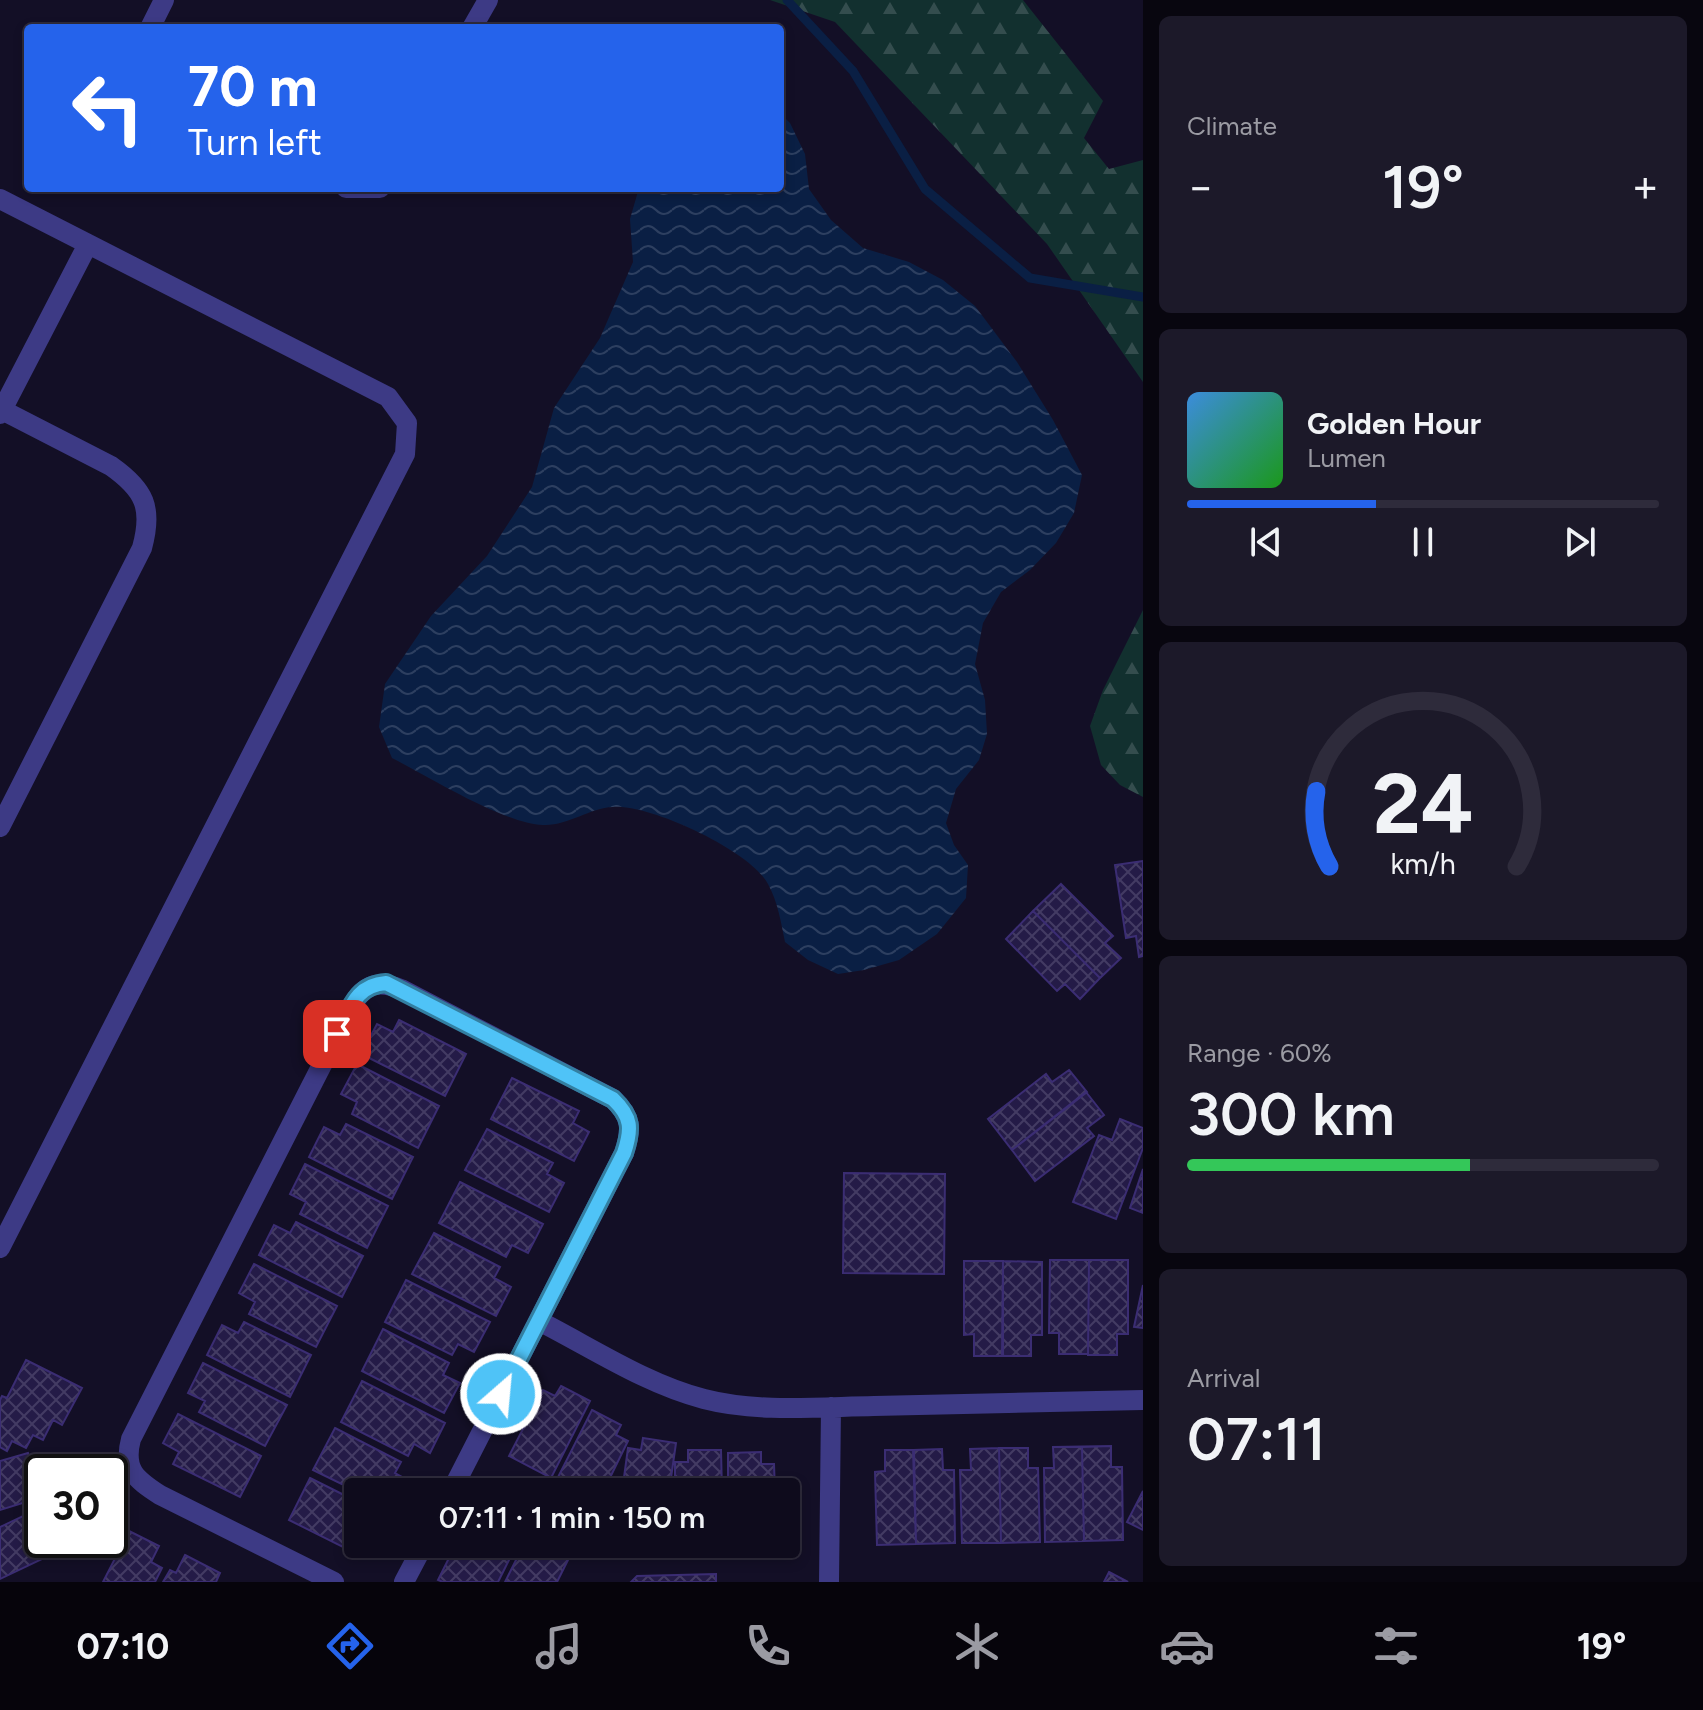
<!DOCTYPE html>
<html lang="en">
<head>
<meta charset="utf-8">
<style>
	:root { --surface:#0e0b1c; --page:#1c1929; --text:#f1f3f6; --muted:#9b9ba3; --line:#2e2b3b; --accent:#2563eb }
	body { margin:0; font-family:Figtree,sans-serif; background:var(--page); color:var(--text); height:100vh; display:flex; flex-direction:column; font-size:30px; white-space:nowrap }
	* { box-sizing:border-box; margin:0 }
	p { font-size:26px; color:var(--muted) }
	.icon { flex:none; width:44px; height:44px; fill:none; stroke:currentColor; stroke-width:2; stroke-linecap:round; stroke-linejoin:round }
	.map { position:relative; flex:1; overflow:hidden }
	.side { display:flex; flex-direction:column; gap:16px; padding:16px; background:#08060f; width:560px }
	.side>* { flex:none }
	.hud { position:absolute; left:24px; top:24px; width:760px; height:168px; border-radius:8px; box-shadow:0 4px 12px #0003,0 0 0 2px var(--line); background:#2563eb; color:#fff; overflow:hidden }
	.speed { position:absolute; left:24px; top:1454px; display:flex; gap:16px; font-size:40px; font-weight:700; text-align:center }
	.speed>* { display:grid; place-content:center; width:104px; height:104px; border-radius:50%; background:var(--surface); box-shadow:0 4px 12px #0003,0 0 0 2px var(--line); line-height:1 }
	.speed .limit { border:4px solid #111; border-radius:12px; background:#fff; color:#111 }
	.pin { position:absolute; display:grid; place-items:center; width:68px; height:68px; color:#fff; margin:-34px; border-radius:16px; box-shadow:0 4px 12px #0006 }
	.me { position:absolute; width:88px; margin:-44px; rotate:27deg; stroke-linejoin:round; filter:drop-shadow(0 0 6px #0008) }
	.turn { display:flex; align-items:center; gap:28px; height:168px; padding:0 32px; font-size:36px }
	.turn .icon { width:104px; height:104px; stroke-width:2.5 }
	.turn b { display:block; font-size:56px; line-height:68px }
	.big { font-size:60px; font-weight:600; line-height:1.1 }
	.side .widget { flex:1; display:flex; flex-direction:column; justify-content:center; gap:12px; min-width:0; padding:0 28px; border-radius:12px; background:var(--page) }
	.side .dial { align-items:center; gap:0 }
	.dial svg { height:208px; overflow:visible; fill:none; stroke:var(--line); stroke-width:7; stroke-linecap:round; text-anchor:middle }
	.dial text { fill:var(--text); stroke:none }
	.song { display:flex; align-items:center; gap:24px }
	.cover { width:96px; height:96px; border-radius:12px; background:linear-gradient(135deg,hsl(210 70% 55%),hsl(120 70% 35%)) }
	.played { height:8px; border-radius:4px; background:linear-gradient(90deg,var(--accent) 40%,var(--line) 40%) }
	.keys { display:flex; justify-content:space-around; direction:ltr }
	.heat { display:flex; justify-content:space-between; align-items:center; font-size:44px; direction:ltr }
	.charge { height:12px; border-radius:6px; background:linear-gradient(90deg,#34c759 60%,var(--line) 0) }
	.trip { position:absolute; left:344px; top:1478px; width:456px; height:80px; border-radius:8px; background:var(--surface); box-shadow:0 4px 12px #0003,0 0 0 2px var(--line); font-weight:600; line-height:80px; text-align:center }
	.menu { display:flex; height:128px; justify-content:space-around; align-items:center; background:#06040b; color:var(--muted) }
	.menu .icon { width:56px; height:56px }
	.menu .active { color:var(--accent) }
	.menu b { font-size:36px; color:var(--text) }
	main { display:flex; flex:1; min-height:0 }
	.map>svg:first-child { display:block }
	.forest { fill:url(#forest-firs) }
	.water { fill:url(#water-waves) }
	.lines { fill:none; stroke-linecap:round; stroke-linejoin:round }
	.stream { stroke:#0a1f44; stroke-width:9 }
	.building { fill:url(#building-cross-hatch); stroke:#3b2d73; stroke-width:2 }
	.minor { stroke:#3d3a85; stroke-width:20 }
	.route-casing { stroke:#337fa1; stroke-width:20 }
	.route { stroke:#4fc3f7; stroke-width:14 }
</style>
</head>
<body>
<main>
<div class="map">
<svg width="1143" height="1582" viewBox="0 0 1143 1582">
	<defs>
		<pattern id="forest-firs" width="22" height="20" patternUnits="userSpaceOnUse" patternTransform="scale(2)"><rect width="22" height="20" fill="#12302f"/><path d="M5 1l3.5 6h-7zM16 11l3.5 6h-7z" fill="#344d4e"/></pattern>
		<pattern id="water-waves" width="16" height="10" patternUnits="userSpaceOnUse" patternTransform="scale(2)"><rect width="16" height="10" fill="#0a1f44"/><path d="M0 5q4-4 8 0t8 0" fill="none" stroke="#2d3f60"/></pattern>
		<pattern id="building-cross-hatch" width="8" height="8" patternUnits="userSpaceOnUse" patternTransform="scale(2)"><rect width="8" height="8" fill="#241b47"/><path d="M0 0l8 8M0 8l8-8" fill="none" stroke="#433b63"/></pattern>
	</defs>
	<rect width="100%" height="100%" fill="#130f26"/>
	<!-- forest -->
	<path class="forest" d="M770 0H1023L1103 101 1084 138 1109 169 1143 160V382L1047 244 835 22Z
		M1143 610V797L1120 785 1101 765 1090 726 1103 690Z"/>
	<!-- water -->
	<path class="water" d="M780 113 790 123 805 154 809 189 831 220 863 248 909 262 943 280 975 306 1017 362 1053 420 1082 475 1074 513 1056 543 1030 570 1001 592 983 623 975 664 985 700 987 734 979 760 956 789 946 823 954 845 968 865 966 898 937 934 899 960 864 970 838 974 808 960 785 942C781 923 778 902 768 884 751 851 650 804 613 807 589 808 568 826 543 825 505 824 429 777 392 758L379 727 385 684 431 616 487 556 532 487 554 408 600 338 633 262 630 219 639 188H780Z"/>
	<g class="lines">
		<!-- stream -->
		<path class="stream" d="M787 0 853 71 925 189 1030 278 1143 297"/>
	</g>
	<!-- building -->
	<path class="building" d="M1143 861V956L1139 957 1136 936 1126 938 1115 865Z
		M1143 861V956L1139 957 1136 936 1126 938 1115 865Z
		M1061 884 1113 936 1105 943 1121 958 1100 978 1033 911Z
		M1061 884 1113 936 1105 943 1121 958 1100 978 1033 911Z
		M1033 911 1100 978 1080 999 1065 984 1057 991 1006 939Z
		M1033 911 1100 978 1080 999 1065 984 1057 991 1006 939Z
		M399 1020 466 1054 445 1096 361 1054 377 1024 393 1032Z
		M357 1064 439 1106 418 1148 352 1114 357 1102 341 1094Z
		M1069 1070 1087 1092 1012 1150 988 1119 1046 1074 1052 1082Z
		M1069 1070 1087 1092 1012 1150 988 1119 1046 1074 1052 1082Z
		M512 1078 579 1111 573 1123 589 1132 574 1161 491 1119Z
		M1086 1092 1104 1115 1087 1128 1094 1136 1035 1181 1012 1150Z
		M1086 1092 1104 1115 1087 1128 1094 1136 1035 1181 1012 1150Z
		M1120 1119 1143 1128V1148L1116 1219 1073 1202 1099 1135 1112 1140Z
		M346 1124 413 1157 392 1199 309 1157 324 1127 340 1135Z
		M487 1129 553 1163 547 1174 564 1183 549 1212 465 1170Z
		M305 1164 388 1206 367 1248 300 1214 306 1202 290 1194Z
		M1143 1169V1213L1130 1208Z
		M844 1173 945 1174 944 1274 843 1273Z
		M460 1182 543 1224 528 1253 512 1245 506 1257 439 1223Z
		M296 1222 363 1256 342 1297 259 1255 274 1225 290 1233Z
		M434 1233 500 1267 494 1278 511 1287 496 1316 412 1274Z
		M1050 1260H1089L1088 1354H1059V1333H1049Z
		M1050 1260H1089L1088 1354H1059V1333H1049Z
		M1089 1260H1128V1334H1117V1355H1088Z
		M1089 1260H1128V1334H1117V1355H1088Z
		M964 1261H1003L1002 1356H974V1334L964 1335Z
		M964 1261H1003L1002 1356H974V1334L964 1335Z
		M1003 1261 1042 1262V1335H1031V1356H1003Z
		M1003 1261 1042 1262V1335H1031V1356H1003Z
		M254 1264 337 1306 316 1347 249 1314 255 1302 239 1293Z
		M406 1280 490 1322 474 1352 458 1344 452 1355 385 1322Z
		M1143 1285V1328L1134 1327Z
		M1143 1285V1328L1134 1327Z
		M244 1322 311 1355 290 1397 207 1355 222 1325 238 1333Z
		M383 1329 449 1363 443 1375 460 1383 444 1413 362 1371Z
		M26 1360 82 1388 62 1425 53 1420 43 1440 33 1435 26 1448 12 1441 7 1451 0 1447V1400L2 1396 7 1398Z
		M203 1363 287 1405 265 1446 199 1412 205 1401 188 1393Z
		M362 1381 445 1423 430 1453 414 1444 408 1456 341 1422Z
		M561 1386 590 1401 551 1478 509 1456 543 1390 555 1396Z
		M592 1410 621 1425 616 1435 628 1441 603 1492H563L553 1487Z
		M178 1414 261 1456 240 1497 173 1464 179 1452 163 1443Z
		M335 1428 401 1462 395 1473 411 1482 406 1492H358L313 1470Z
		M643 1438 676 1443 669 1492H622L628 1448 641 1450Z
		M1111 1446V1467H1122L1123 1540 1045 1542 1044 1468H1054L1053 1447Z
		M1111 1446V1467H1122L1123 1540 1084 1541 1082 1447Z
		M1053 1447H1082L1084 1541 1045 1542 1044 1468H1054Z
		M999 1448H1028V1468H1038L1040 1542 1001 1543Z
		M999 1448 1001 1543H962L960 1470H971L970 1449Z
		M999 1448H1028V1468H1038L1040 1542 1001 1543Z
		M999 1448 1001 1543H962L960 1470H971L970 1449Z
		M942 1449 943 1470H954L955 1543 916 1544 914 1450Z
		M942 1449 943 1470H954L955 1543 916 1544 914 1450Z
		M688 1450H721L722 1492H675V1462H688Z
		M885 1450H913L916 1544 877 1545 875 1472 885 1471Z
		M885 1450H913L916 1544 877 1545 875 1472 885 1471Z
		M761 1452V1464H774L775 1492H728V1453Z
		M28 1453 32 1465 50 1460 54 1472H42V1497L0 1510V1461Z
		M310 1478 358 1502 360 1544 355 1553 289 1520Z
		M1143 1491V1530L1127 1522Z
		M1143 1491V1530L1127 1522Z
		M42 1507V1540H59L63 1549 0 1579V1527Z
		M129 1531 159 1546 151 1562 162 1568 155 1582H103Z
		M456 1544H517L498 1582H443L438 1580Z
		M524 1544H576L557 1582H505Z
		M185 1555 220 1573 216 1582H163L170 1570 176 1573Z
		M1109 1572 1128 1582H1104Z
		M716 1574V1582H631L637 1576Z"/>
	<g class="lines">
		<!-- minor -->
		<path class="minor" d="M150 28 164 0
			M472 28 488 0
			M346 188H380
			M0 199 388 397 407 423 405 454 0 1248
			M0 409 111 466C145 490 153 508 142 548L0 827
			M0 414 88 244
			M539 1321C592 1348 646 1384 704 1399 758 1413 819 1407 874 1406 964 1404 1053 1402 1143 1400
			M334 1582 160 1495C135 1479 123 1469 131 1439L352 1006C364 984 377 980 401 989L613 1099C632 1117 632 1129 624 1153L451 1492
			M404 1582 424 1544
			M829 1582 831 1407"/>
	</g>
	<g class="lines">
		<defs>
			<path id="route" d="M337 1034C350 1010 355 985 386 983L613 1099C632 1117 632 1129 624 1153L501 1394"/>
		</defs>
		<!-- route casing -->
		<use href="#route" class="route-casing"/>
		<!-- route -->
		<use href="#route" class="route"/>
	</g>
</svg>
<div class="speed"><div class="limit">30</div></div>
<div class="pin" style="left:337px;top:1034px;background:#d93025"><svg class="icon" aria-label="arrive" viewBox="0 0 24 24"><path d="M6 21V4h12l-3 4 3 4H6"/></svg></div>
<svg class="me" style="left:501px;top:1394px" viewBox="-20 -20 40 40"><circle r="17" fill="#4fc3f7" stroke="#fff" stroke-width="3"/><path d="M0-11L8 9 0 5-8 9z" fill="#fff"/></svg>
<div class="trip">07:11 · 1 min · 150 m</div>
<div class="hud">
<div class="turn"><svg class="icon" aria-label="left" viewBox="0 0 24 24"><path d="M17 20v-9H6M10 6l-5 5 5 5"/></svg><div><b>70 m</b>Turn left</div></div>
</div>
</div>
<section class="side">
<div class="widget"><p>Climate</p>
<div class="heat"><a>−</a><b class="big">19°</b><a>+</a></div>
</div>
<div class="widget">
<div class="song"><i class="cover"></i><div><b>Golden Hour</b><p>Lumen</p></div></div>
<div class="played"></div>
<div class="keys"><svg class="icon" aria-label="previous" viewBox="0 0 24 24"><path d="M18 5L8 12l10 7zM5 5v14"/></svg><svg class="icon" aria-label="pause" viewBox="0 0 24 24"><path d="M8 5v14M16 5v14"/></svg><svg class="icon" aria-label="next" viewBox="0 0 24 24"><path d="M6 5l10 7-10 7zM19 5v14"/></svg></div>
</div>
<div class="widget dial"><svg viewBox="0 0 100 80">
<path d="M14 69A42 42 0 1 1 86 69"/>
<path d="M14 69A42 42 0 0 1 9 40" stroke="#2563eb"/>
<text x="50" y="56" font-size="32" font-weight="700">24</text>
<text x="50" y="72" font-size="11">km/h</text>
</svg></div>
<div class="widget"><p>Range · 60%</p><b class="big">300 km</b><div class="charge"></div></div>
<div class="widget"><p>Arrival</p><b class="big">07:11</b></div>
</section>
</main>
<nav class="menu">
<b>07:10</b>
<svg class="icon active" aria-label="directions" viewBox="0 0 24 24"><path d="M12 3l9 9-9 9-9-9zM9 14v-3h6M13 9l2 2-2 2"/></svg>
<svg class="icon" aria-label="music" viewBox="0 0 24 24"><path d="M9 18V5l10-2v13"/><circle cx="6" cy="18" r="3"/><circle cx="16" cy="16" r="3"/></svg>
<svg class="icon" aria-label="phone" viewBox="0 0 24 24"><path d="M5 4h4l2 5-3 2q2 4 5 5l2-3 5 2v4C11 20 4 13 5 4z"/></svg>
<svg class="icon" aria-label="climate" viewBox="0 0 24 24"><path d="M12 3v18M4 7l16 10M4 17L20 7"/></svg>
<svg class="icon" aria-label="car" viewBox="0 0 24 24"><path d="M5 17H2v-5l4-1 3-4h7l3 4 3 1v5h-3M9 17h6M6 11h13"/><circle cx="7" cy="17" r="2"/><circle cx="17" cy="17" r="2"/></svg>
<svg class="icon" aria-label="filters" viewBox="0 0 24 24"><path d="M4 7h16M4 17h16"/><circle cx="9" cy="7" r="2"/><circle cx="15" cy="17" r="2"/></svg>
<b>19°</b>
</nav>
</body>
</html>
